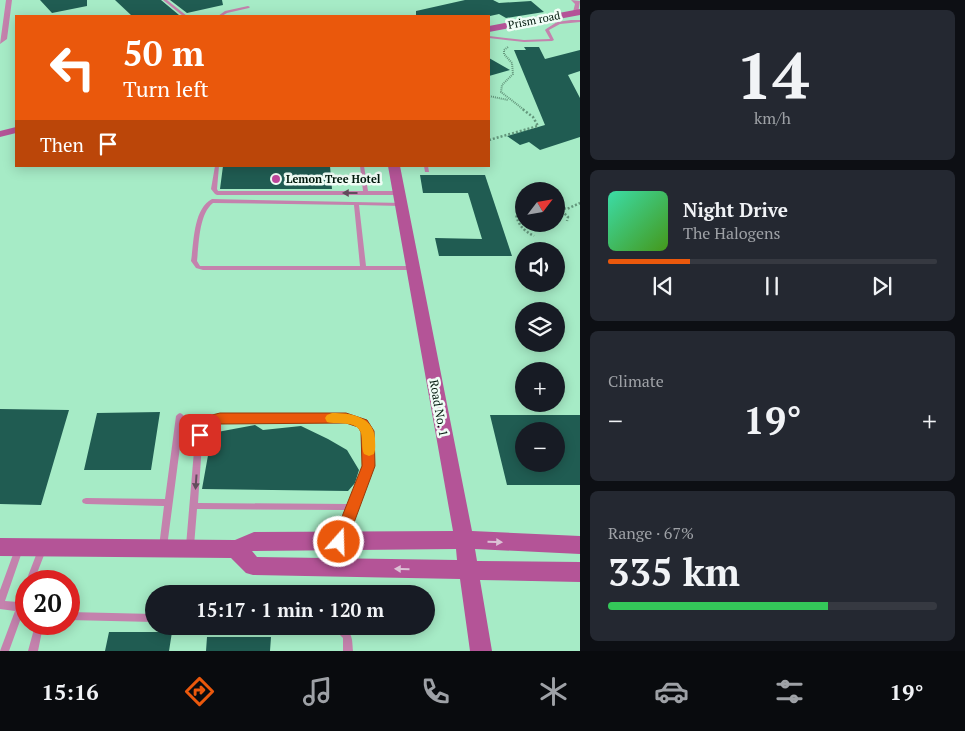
<!DOCTYPE html>
<html lang="en">
<head>
<meta charset="utf-8">
<style>
	:root { --surface:#171b24; --page:#242831; --text:#f1f3f6; --muted:#9ea1a6; --line:#363941; --accent:#ea580c }
	body { margin:0; font-family:"PT Serif",serif; background:var(--page); color:var(--text); height:100vh; display:flex; flex-direction:column; font-size:19px; white-space:nowrap }
	* { box-sizing:border-box; margin:0 }
	p { font-size:16px; color:var(--muted) }
	.icon { flex:none; width:28px; height:28px; fill:none; stroke:currentColor; stroke-width:2; stroke-linecap:round; stroke-linejoin:round }
	.map { position:relative; flex:1; overflow:hidden }
	.details { display:flex; flex-direction:column; gap:10px; padding:10px; background:#0d0f14; width:385px }
	.details>* { flex:none }
	.top-card { position:absolute; left:15px; top:15px; width:475px; height:152px; border-radius:0px; box-shadow:0 2px 12px #0003; background:#ea580c; color:#fff; overflow:hidden }
	.needle { width:32px; rotate:59deg }
	.controls { position:absolute; left:515px; top:182px; display:grid; gap:10px }
	.controls a { display:grid; place-items:center; width:50px; height:50px; border-radius:50%; background:var(--surface); box-shadow:0 2px 12px #0003; font-size:25px }
	.speed { position:absolute; left:15px; top:570px; display:flex; gap:10px; font-size:25px; font-weight:700; text-align:center }
	.speed>* { display:grid; place-content:center; width:65px; height:65px; border-radius:50%; background:var(--surface); box-shadow:0 2px 12px #0003; line-height:1 }
	.speed .limit { border:8px solid #d22; background:#fff; color:#111 }
	.pin { position:absolute; display:grid; place-items:center; width:42px; height:42px; color:#fff; margin:-21px; border-radius:10px; box-shadow:0 2px 8px #0006 }
	.me { position:absolute; width:55px; margin:-28px; rotate:20deg; stroke-linejoin:round; filter:drop-shadow(0 0 4px #0008) }
	.turn { display:flex; align-items:center; gap:18px; height:105px; padding:0 25px; font-size:22px }
	.turn .icon { width:65px; height:65px; stroke-width:2.5 }
	.turn b { display:block; font-size:35px; line-height:42px }
	.then { display:flex; align-items:center; height:48px; padding:0 25px; background:#0003; gap:10px; font-size:19px }
	.big { font-size:38px; font-weight:700; line-height:1.1 }
	.details .card { flex:1; display:flex; flex-direction:column; justify-content:center; gap:8px; min-width:0; padding:0 18px; border-radius:8px; background:var(--page) }
	.details .dial { align-items:center; gap:0 }
	.dial b { font-size:65px; line-height:1 }
	.song { display:flex; align-items:center; gap:15px }
	.cover { width:60px; height:60px; border-radius:8px; background:linear-gradient(135deg,hsl(160 70% 55%),hsl(100 70% 35%)) }
	.played { height:5px; border-radius:2px; background:linear-gradient(90deg,var(--accent) 25%,var(--line) 25%) }
	.keys { display:flex; justify-content:space-around; direction:ltr }
	.heat { display:flex; justify-content:space-between; align-items:center; font-size:28px; direction:ltr }
	.charge { height:8px; border-radius:4px; background:linear-gradient(90deg,#34c759 67%,var(--line) 0) }
	.trip { position:absolute; left:145px; top:585px; width:290px; height:50px; border-radius:25px; background:var(--surface); box-shadow:0 2px 12px #0003; font-weight:700; line-height:50px; text-align:center }
	.dock { display:flex; height:80px; justify-content:space-around; align-items:center; background:#090b0e; color:var(--muted) }
	.dock .icon { width:35px; height:35px }
	.dock .on { color:var(--accent) }
	.dock b { font-size:22px; color:var(--text) }
	main { display:flex; flex:1; min-height:0 }
	.map>svg:first-child { display:block }
	.building { fill:#205c52; fill-rule:evenodd }
	.lines { fill:none; stroke-linecap:round; stroke-linejoin:round }
	.path-far1 { stroke:#64977c; stroke-width:2; stroke-dasharray:1 1; stroke-linecap:butt }
	.path { stroke:#64977c; stroke-width:2.5; stroke-dasharray:2 2; stroke-linecap:butt }
	.lane { fill:#c482ad; fill-rule:evenodd }
	.street { fill:#c482ad; fill-rule:evenodd }
	.secondary { fill:#b45497; fill-rule:evenodd }
	.oneway { fill:#624d5c }
	.oneway2 { fill:#dbc2d5 }
	.route { fill:#ea580c; stroke:#983908 }
	.slow { fill:#f59e0b }
	.poi-dot { fill:#bf479d; stroke:#f0fdf6; stroke-width:2 }
	.labels { text-anchor:middle; dominant-baseline:central; stroke-width:5; stroke-linejoin:round; paint-order:stroke }
	.far-street-label { font-size:11px; fill:#00180c; stroke:#f0fdf6 }
	.far-poi-label { font-size:11px; font-weight:bold; fill:#00180c; stroke:#f0fdf6; text-anchor:start }
	.street-label { font-size:12px; fill:#00180c; stroke:#f0fdf6 }
</style>
</head>
<body>
<main>
<div class="map">
<svg width="580" height="651" viewBox="0 0 580 651">
	<rect width="100%" height="100%" fill="#a6ebc6"/>
	<!-- building -->
	<path class="building" d="M40 0H87V6L52 13Z
		M115 0H161L179 15 132 16Z
		M170 0H222L223 5 187 13Z
		M465 0H493L499 3 531 1 544 12 506 18 499 14 490 16H416V11Z
		M524 47H539L545 59 580 50V71L568 75 580 98V137L540 150 529 142 520 145 507 136 545 125 514 50H526Z
		M489 58 510 70 489 76Z
		M223 166H330L332 189H220Z
		M420 175H485L512 256H439L435 238 482 239 468 193H423Z
		M0 409 69 410 41 505 0 504Z
		M160 412 151 470H84L97 413Z
		M490 415H580V485H507ZM524 431H556V464H524Z
		M255 425 263 430 301 426 328 439 347 450 359 470 355 483 348 491 202 489 212 433Z
		M109 632H172L169 651H105Z
		M207 637H271L270 651H206Z"/>
	<g class="lines">
		<!-- path-far1 -->
		<path class="path-far1" d="M508 47 504 50V54L512 63 513 74 502 85 501 92 523 109
			M489 96 508 100"/>
		<!-- path -->
		<path class="path" d="M489 140 538 126 533 117 521 108
			M524 207 516 214C518 225 524 231 534 236
			M556 207 567 209 580 203
			M559 208 568 217 567 221"/>
		<!-- lane -->
		<path class="lane" d="M163 0H167L187 16H183Z
			M248 6 250 7 249 8 227 13 222 16H218L225 11Z
			M571 20H580V22L560 24 549 30 554 40 552 41 524 42 489 38V36L524 40 550 39 545 30 546 29 557 22Z
			M215 166H219L217 189 218 191H363L360 166H364L368 191H399L402 193 399 195H217L215 194 211 189Z
			M424 166H428L429 172H425Z
			M212 199 403 203V205L401 206 359 205 366 266H414L417 268 414 270H203L196 268 191 261C194 243 193 209 212 199ZM213 203 354 205 360 266H200L197 261C199 243 199 214 213 203Z
			M180 413 182 414 184 416 167 547 166 550 163 551 160 550 159 547 164 506 86 504 83 503 82 501 83 499 86 498 165 499 176 416 178 414Z
			M346 415C357 419 365 421 372 431L373 460 344 542 341 543 338 542 337 539 347 510 197 509 194 546 193 549 190 550 187 549 186 546 196 427C203 419 210 418 220 416ZM346 421 359 426 364 432 365 460 350 504 198 503 203 428 210 424 220 422Z
			M19 545 22 546 23 549 5 601 18 602 23 589 26 588 25 607 9 651H0L15 611 0 609V590L15 549 16 546Z
			M42 546 45 547 46 550 34 581H26V582V581L38 550 39 547Z
			M69 612 154 614V622L69 620Z
			M37 624H46L42 631 38 651H28L34 629Z
			M333 626H344C353 636 352 638 353 651H343V638L334 629Z"/>
		<!-- street -->
		<path class="street" d="M6 0H12L7 39 0 44Z
			M571 0 580 1 578 13 573 12 575 4Z"/>
		<!-- secondary -->
		<path class="secondary" d="M580 9V15L489 32V26Z
			M16 127V133L0 137V131Z
			M388 166H400L472 531 580 536V554L475 549 477 561 580 562V582L480 580 492 651H470L460 579 253 575 246 573 231 558 0 556V538L235 540 254 532 453 531ZM456 549 457 560 257 557 252 551Z"/>
	</g>
	<!-- one-way arrows -->
	<defs><path id="oneway-solid" d="M-6-.8H1V-3.2L6.5 0L1 3.2V.8H-6Z" transform="scale(1.25)"/></defs>
	<g class="oneway">
		<use href="#oneway-solid" transform="translate(350 193) rotate(180)"/>
		<use href="#oneway-solid" transform="translate(196 482) rotate(94)"/>
	</g>
	<g class="oneway2">
		<use href="#oneway-solid" transform="translate(495 542) rotate(2)"/>
		<use href="#oneway-solid" transform="translate(402 569) rotate(-179)"/>
	</g>
	<!-- route -->
	<path class="route" d="M220 413H346L367 420 374 431 375 466 345 547 339 549 334 547 332 542 362 466 361 432 358 427 346 423 220 424 208 427 204 439 200 440 195 439 193 435 198 420 208 416Z"/>
	<!-- slow -->
	<path class="slow" d="M332 413C350 413 373 416 375 438 375 444 376 449 374 454L369 456 364 454C361 447 363 440 361 433 357 420 337 425 327 422L325 418 327 415Z"/>
	<!-- markers -->
	<circle class="poi-dot" cx="276" cy="179" r="5"/>
	<g class="labels">
		<!-- far-street labels -->
		<g class="far-street-label">
			<text transform="translate(534 20) rotate(-11)">Prism road</text>
		</g>
		<!-- far-poi labels -->
		<g class="far-poi-label">
			<text x="286" y="179">Lemon Tree Hotel</text>
		</g>
		<!-- street labels -->
		<g class="street-label">
			<text transform="translate(439 408) rotate(80)">Road No. 1</text>
		</g>
	</g>
</svg>
<div class="controls">
<a><svg class="needle" viewBox="-14 -14 28 28"><path d="M0-13l5 13h-10z" fill="#e53935"/><path d="M0 13l5-13h-10z" fill="#9ea1a6"/></svg></a>
<a><svg class="icon" aria-label="sound" viewBox="0 0 24 24"><path d="M4 9h4l5-4v14l-5-4H4zM17 9q2 3 0 6"/></svg></a>
<a><svg class="icon" aria-label="layers" viewBox="0 0 24 24"><path d="M12 4l9 5-9 5-9-5zM3 14l9 5 9-5"/></svg></a>
<a>+</a>
<a>−</a>
</div>
<div class="speed"><div class="limit">20</div></div>
<div class="pin" style="left:200px;top:435px;background:#d93025"><svg class="icon" aria-label="arrive" viewBox="0 0 24 24"><path d="M6 21V4h12l-3 4 3 4H6"/></svg></div>
<svg class="me" style="left:339px;top:542px" viewBox="-20 -20 40 40"><circle r="17" fill="#ea580c" stroke="#fff" stroke-width="3"/><path d="M0-11L8 9 0 5-8 9z" fill="#fff"/></svg>
<div class="trip">15:17 · 1 min · 120 m</div>
<div class="top-card">
<div class="turn"><svg class="icon" aria-label="left" viewBox="0 0 24 24"><path d="M17 20v-9H6M10 6l-5 5 5 5"/></svg><div><b>50 m</b>Turn left</div></div>
<div class="then">Then<svg class="icon" aria-label="arrive" viewBox="0 0 24 24"><path d="M6 21V4h12l-3 4 3 4H6"/></svg></div>
</div>
</div>
<section class="details">
<div class="card dial"><b>14</b><p>km/h</p></div>
<div class="card">
<div class="song"><i class="cover"></i><div><b>Night Drive</b><p>The Halogens</p></div></div>
<div class="played"></div>
<div class="keys"><svg class="icon" aria-label="previous" viewBox="0 0 24 24"><path d="M18 5L8 12l10 7zM5 5v14"/></svg><svg class="icon" aria-label="pause" viewBox="0 0 24 24"><path d="M8 5v14M16 5v14"/></svg><svg class="icon" aria-label="next" viewBox="0 0 24 24"><path d="M6 5l10 7-10 7zM19 5v14"/></svg></div>
</div>
<div class="card"><p>Climate</p>
<div class="heat"><a>−</a><b class="big">19°</b><a>+</a></div>
</div>
<div class="card"><p>Range · 67%</p><b class="big">335 km</b><div class="charge"></div></div>
</section>
</main>
<nav class="dock">
<b>15:16</b>
<svg class="icon on" aria-label="directions" viewBox="0 0 24 24"><path d="M12 3l9 9-9 9-9-9zM9 14v-3h6M13 9l2 2-2 2"/></svg>
<svg class="icon" aria-label="music" viewBox="0 0 24 24"><path d="M9 18V5l10-2v13"/><circle cx="6" cy="18" r="3"/><circle cx="16" cy="16" r="3"/></svg>
<svg class="icon" aria-label="phone" viewBox="0 0 24 24"><path d="M5 4h4l2 5-3 2q2 4 5 5l2-3 5 2v4C11 20 4 13 5 4z"/></svg>
<svg class="icon" aria-label="climate" viewBox="0 0 24 24"><path d="M12 3v18M4 7l16 10M4 17L20 7"/></svg>
<svg class="icon" aria-label="car" viewBox="0 0 24 24"><path d="M5 17H2v-5l4-1 3-4h7l3 4 3 1v5h-3M9 17h6M6 11h13"/><circle cx="7" cy="17" r="2"/><circle cx="17" cy="17" r="2"/></svg>
<svg class="icon" aria-label="filters" viewBox="0 0 24 24"><path d="M4 7h16M4 17h16"/><circle cx="9" cy="7" r="2"/><circle cx="15" cy="17" r="2"/></svg>
<b>19°</b>
</nav>
</body>
</html>
